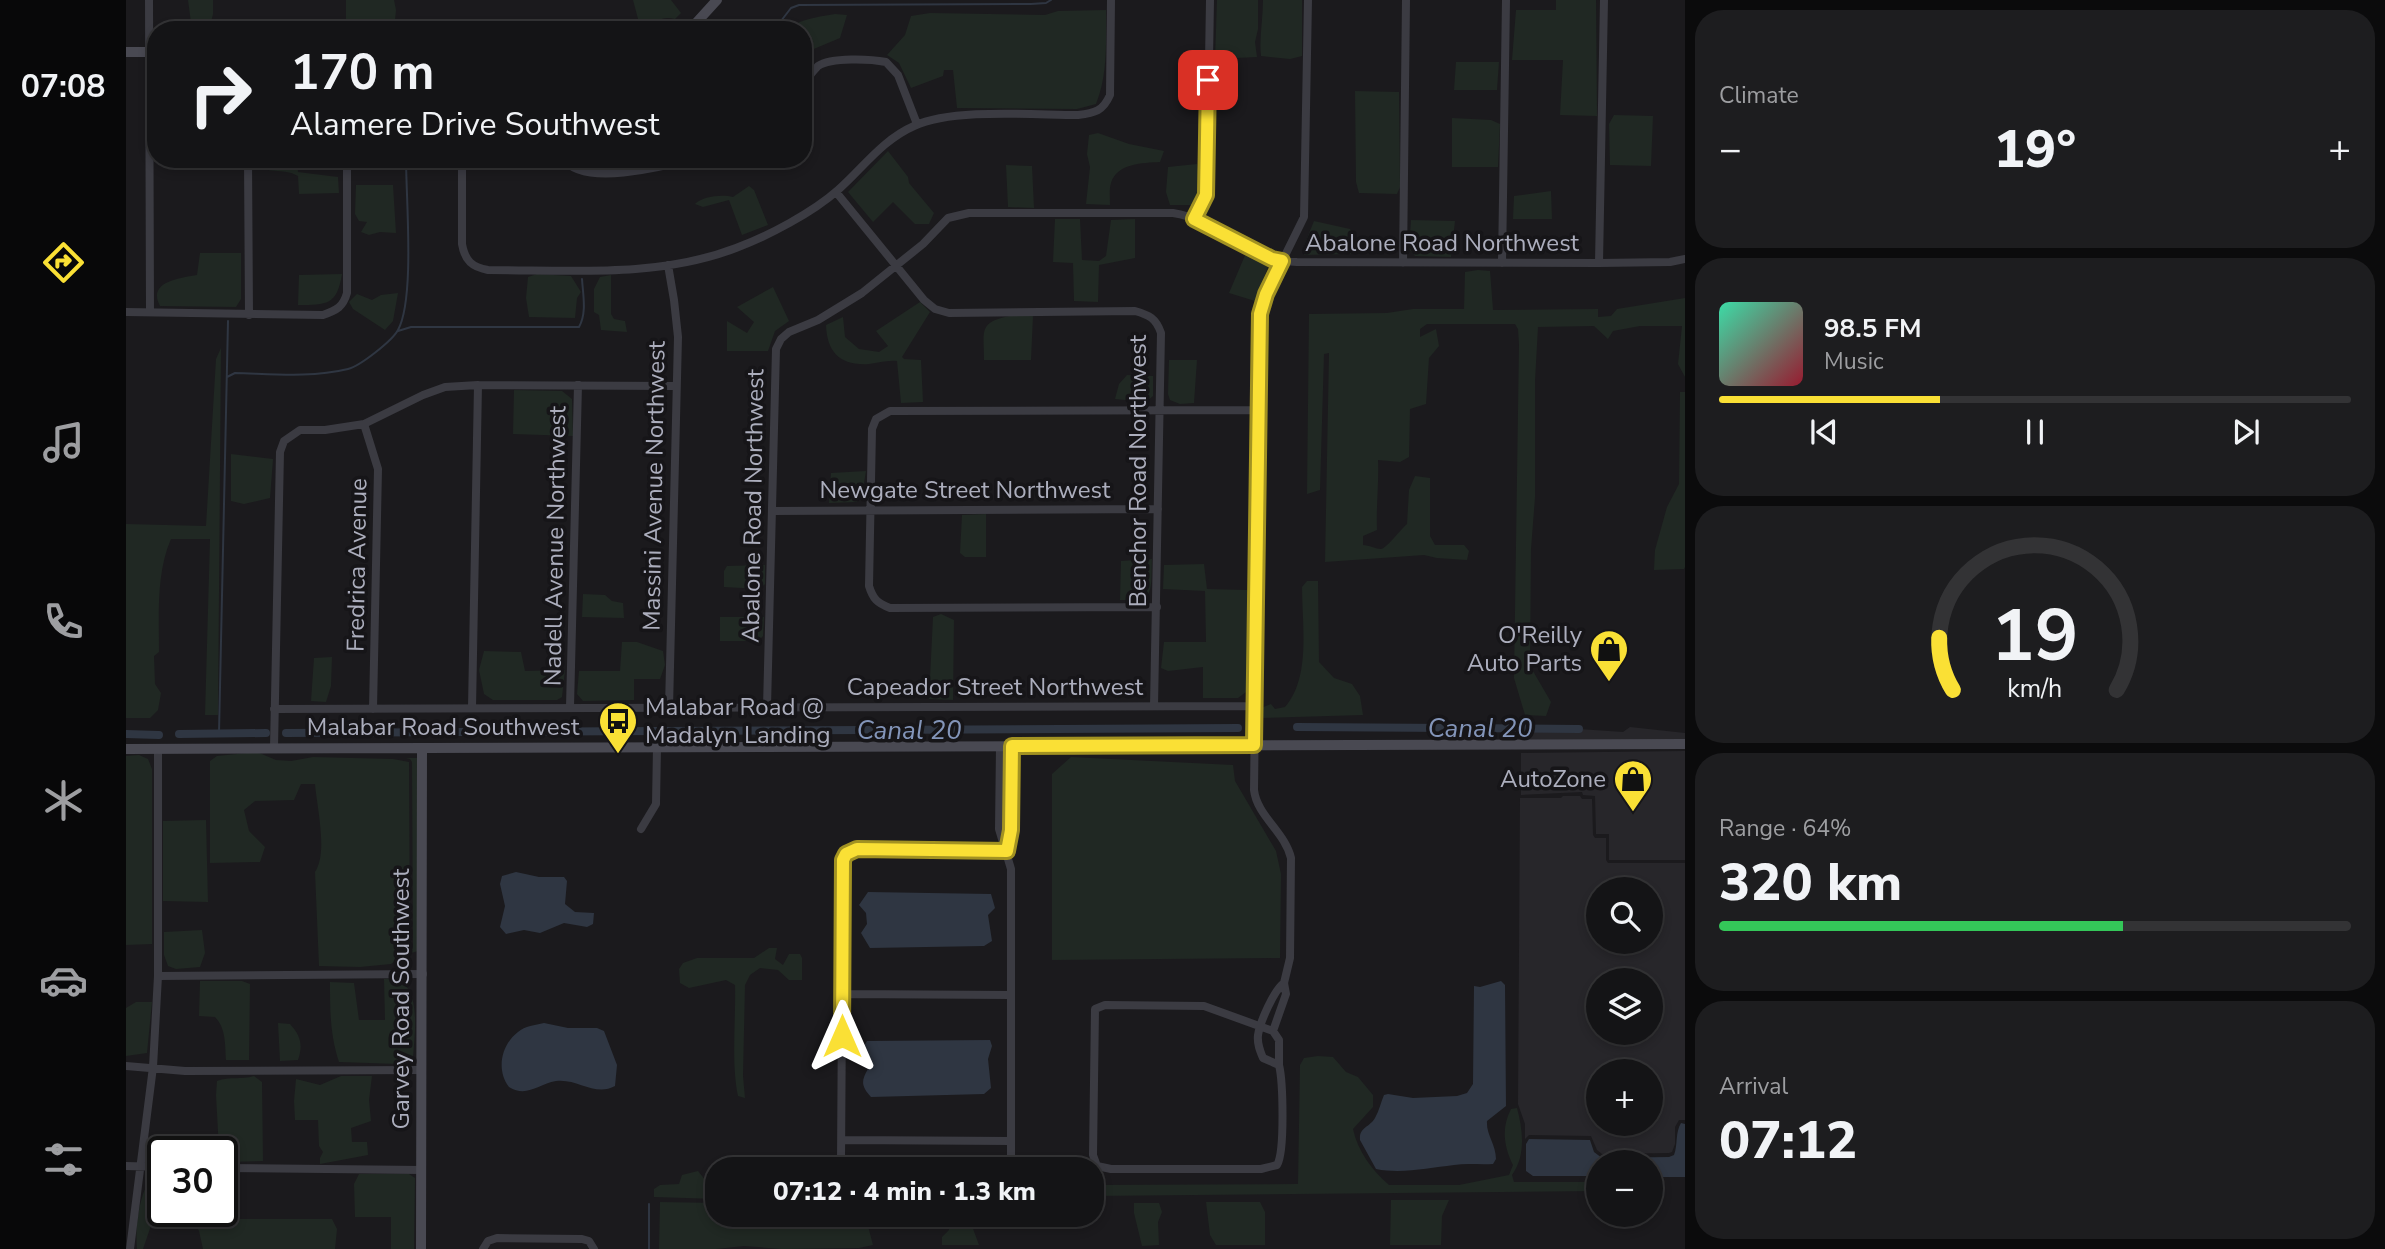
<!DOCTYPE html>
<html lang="en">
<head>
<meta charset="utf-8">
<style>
	:root { --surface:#141416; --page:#1d1d1f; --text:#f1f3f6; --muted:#9d9ea1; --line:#333335; --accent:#fae035 }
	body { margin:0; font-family:"Nunito Sans",sans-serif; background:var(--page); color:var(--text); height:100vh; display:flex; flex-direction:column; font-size:26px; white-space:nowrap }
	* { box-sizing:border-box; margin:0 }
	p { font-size:23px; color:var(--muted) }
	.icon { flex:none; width:38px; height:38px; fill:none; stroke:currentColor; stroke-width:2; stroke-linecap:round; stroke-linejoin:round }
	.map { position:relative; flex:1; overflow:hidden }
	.details { display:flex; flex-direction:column; gap:10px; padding:10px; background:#0b0b0c; width:700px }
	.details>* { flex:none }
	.guide { position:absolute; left:21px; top:21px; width:665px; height:147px; border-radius:28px; box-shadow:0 4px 10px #0003,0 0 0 2px var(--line); background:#141416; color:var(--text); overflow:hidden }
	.fabs { position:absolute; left:1460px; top:877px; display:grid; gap:14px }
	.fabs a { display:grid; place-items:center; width:77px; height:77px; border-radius:50%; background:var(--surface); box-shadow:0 4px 10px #0003,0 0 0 2px var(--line); font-size:35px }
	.speed { position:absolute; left:21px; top:1136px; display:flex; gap:14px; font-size:35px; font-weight:700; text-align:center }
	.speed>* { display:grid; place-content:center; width:91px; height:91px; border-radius:50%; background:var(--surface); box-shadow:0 4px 10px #0003,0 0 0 2px var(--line); line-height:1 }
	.speed .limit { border:4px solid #111; border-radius:10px; background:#fff; color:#111 }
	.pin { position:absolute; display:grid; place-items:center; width:60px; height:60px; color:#fff; margin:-30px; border-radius:14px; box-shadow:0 4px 10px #0006 }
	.me { position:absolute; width:77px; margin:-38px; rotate:0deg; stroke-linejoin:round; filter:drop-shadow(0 0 5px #0008) }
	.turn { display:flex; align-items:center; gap:24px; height:147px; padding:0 28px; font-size:32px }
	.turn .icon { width:91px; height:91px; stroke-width:2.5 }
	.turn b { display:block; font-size:49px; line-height:60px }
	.big { font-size:52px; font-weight:800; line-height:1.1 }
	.details .tile { flex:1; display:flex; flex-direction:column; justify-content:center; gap:10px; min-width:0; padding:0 24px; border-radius:28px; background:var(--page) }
	.details .dial { align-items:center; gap:0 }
	.dial svg { height:182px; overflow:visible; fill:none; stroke:var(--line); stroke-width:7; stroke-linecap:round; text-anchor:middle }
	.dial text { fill:var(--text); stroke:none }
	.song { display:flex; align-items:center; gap:21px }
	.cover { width:84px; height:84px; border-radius:10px; background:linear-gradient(135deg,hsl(160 70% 55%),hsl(350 70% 35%)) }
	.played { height:7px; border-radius:4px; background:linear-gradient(90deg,var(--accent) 35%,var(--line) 35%) }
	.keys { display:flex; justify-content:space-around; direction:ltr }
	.heat { display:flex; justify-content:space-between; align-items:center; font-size:38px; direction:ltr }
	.charge { height:10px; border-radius:5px; background:linear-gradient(90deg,#34c759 64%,var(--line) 0) }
	.trip { position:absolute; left:579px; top:1157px; width:399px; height:70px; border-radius:28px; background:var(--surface); box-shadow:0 4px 10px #0003,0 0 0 2px var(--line); font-weight:800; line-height:70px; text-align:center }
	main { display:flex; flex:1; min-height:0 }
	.tab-bar { display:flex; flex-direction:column; width:126px; justify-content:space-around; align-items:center; background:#080809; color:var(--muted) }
	.tab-bar .icon { width:49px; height:49px }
	.tab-bar .active { color:var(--accent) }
	.tab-bar b { font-size:32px; color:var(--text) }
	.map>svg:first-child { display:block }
	.built { fill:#27262a; fill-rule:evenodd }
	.green { fill:#202823 }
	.water { fill:#2f3642 }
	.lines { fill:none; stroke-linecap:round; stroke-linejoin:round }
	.stream { stroke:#2f3642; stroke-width:2 }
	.canal { stroke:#2f3642; stroke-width:8 }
	.street { stroke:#3b3b42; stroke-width:8 }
	.secondary { stroke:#494952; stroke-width:10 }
	.route-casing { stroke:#a29222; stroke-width:18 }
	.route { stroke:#fae035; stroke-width:12 }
	.labels { text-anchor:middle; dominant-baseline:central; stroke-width:7; stroke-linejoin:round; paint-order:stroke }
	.street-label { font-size:24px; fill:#acaebd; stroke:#161518 }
	.poi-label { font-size:24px; fill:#acaebd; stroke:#161518; text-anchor:end }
	.water-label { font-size:26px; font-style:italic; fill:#8395b9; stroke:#161518 }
</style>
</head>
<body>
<main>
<nav class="tab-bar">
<b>07:08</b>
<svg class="icon active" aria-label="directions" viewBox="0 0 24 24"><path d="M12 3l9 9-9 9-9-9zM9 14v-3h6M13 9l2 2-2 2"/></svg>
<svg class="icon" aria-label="music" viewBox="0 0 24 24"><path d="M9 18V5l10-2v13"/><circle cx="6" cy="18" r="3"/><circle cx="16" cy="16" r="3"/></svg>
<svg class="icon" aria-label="phone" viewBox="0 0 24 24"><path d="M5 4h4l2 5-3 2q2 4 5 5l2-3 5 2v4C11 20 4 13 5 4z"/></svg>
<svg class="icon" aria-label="climate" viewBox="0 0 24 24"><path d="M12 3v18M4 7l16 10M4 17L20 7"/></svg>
<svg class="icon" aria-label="car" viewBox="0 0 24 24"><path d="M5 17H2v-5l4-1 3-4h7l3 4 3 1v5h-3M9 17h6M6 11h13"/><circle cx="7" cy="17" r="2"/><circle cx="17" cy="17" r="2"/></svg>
<svg class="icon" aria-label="filters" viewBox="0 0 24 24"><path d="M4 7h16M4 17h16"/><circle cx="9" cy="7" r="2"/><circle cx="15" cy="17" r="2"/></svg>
</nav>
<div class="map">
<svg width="1559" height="1249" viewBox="0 0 1559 1249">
	<rect width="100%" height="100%" fill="#1b1a1d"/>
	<!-- built -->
	<path class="built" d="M1395 725 1497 732 1504 727 1559 733V740H1394Z
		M1559 751V860H1483V834H1470L1469 796 1457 795 1456 792 1395 795V753Z
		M1437 796H1454L1456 799H1466L1467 835 1469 838H1480V860L1482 863H1559V1120H1553L1549 1127V1144L1546 1152 1543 1153 1476 1154 1471 1150 1465 1136 1403 1135 1399 1139V1124L1392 1104 1394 798H1435ZM1472 889H1524V942H1472ZM1472 980H1524V1032H1472ZM1472 1071H1524V1124H1472Z"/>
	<!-- green -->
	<path class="green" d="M62 0H87V14L83 30H66Z
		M220 0H268L270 10 268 30H220Z
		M507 0H545L555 13 549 19C538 16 530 19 525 30H515Z
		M1091 0H1132V29L1129 42 1131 57 1089 59Z
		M1137 0H1176V56L1164 59 1135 56C1133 38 1137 19 1137 0Z
		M1430 0H1470L1471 116 1434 115 1437 60H1386L1390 10H1430Z
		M980 10C980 42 982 74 970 104L951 109 831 108 827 70H818L817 76 785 88 773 63 761 55 779 35 785 16 804 13 919 15 932 11Z
		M709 14 721 15 714 38 683 51 680 58 683 71 678 75 677 30H662C674 18 694 17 709 14Z
		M1330 62H1373L1371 90H1328Z
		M1229 91 1273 92 1274 187 1271 194 1233 193 1230 182Z
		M1488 115 1527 116 1525 166 1484 165 1483 124Z
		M1326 118 1365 120 1374 124 1372 167H1326Z
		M972 133 1003 144 1038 151 1034 162C1017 163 991 163 985 183 983 189 984 198 984 205L960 204 964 167 961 154 963 135Z
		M762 151 782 177 783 183 808 213 803 224H789L767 202 747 222 722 192Z
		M129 159H171L172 172 212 177 213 193 173 194 172 176C158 168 146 174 129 166Z
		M1071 164 1074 184 1067 205H1044L1040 192 1042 167Z
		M880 165 906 166 908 208 882 207Z
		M230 185H267L270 233 254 232 243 235 235 232 241 222 233 221 229 214Z
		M623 186 628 190 642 225 616 235 603 200 577 207 569 204C576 196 597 194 607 197Z
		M1425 191 1426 219H1387L1388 196Z
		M929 219H954L956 260 973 261 980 256 985 220 1009 219V258L973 265 972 302 948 301 947 263 927 262Z
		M1285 220 1329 221 1325 257 1289 256 1283 249Z
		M1188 221 1224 229 1230 242 1226 254 1178 255 1177 248Z
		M74 253H115V299L110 307 34 306C21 282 53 278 71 275Z
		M1120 253 1138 258 1142 267 1129 301 1103 293Z
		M1352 270 1364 271 1367 310 1472 309V317L1485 316 1491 309 1559 298V377L1552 364 1556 326H1514L1487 331 1482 339 1468 326 1412 327 1409 381V497L1405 549 1404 666 1425 702 1420 716 1399 715 1388 678 1393 344 1392 329 1389 324H1301L1294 329V337L1310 329 1313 346 1303 358 1300 404 1284 409 1283 457 1274 462 1252 460C1253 484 1250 506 1251 530L1237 536V545C1243 545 1250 549 1255 549 1260 549 1275 529 1281 524L1283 490 1289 476 1304 478V536L1309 545H1338L1343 551 1341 560 1311 558 1298 555 1199 562 1203 353 1198 354 1194 490 1181 494 1183 314 1261 313 1287 309H1338L1339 272Z
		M216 274C211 305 201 305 172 305L173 275Z
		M411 274 445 276 455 292 451 298 449 318 403 317 400 298 402 277Z
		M485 275V314L488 319 499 321 501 332 475 330 473 315 468 312V289L474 277Z
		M647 287 663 321 649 331 642 351H601V321L621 333 628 322 611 307Z
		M272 293 267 321 259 330 227 309 223 302 231 294 246 300 255 295Z
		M794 302 804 312 776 357 778 359 795 360 797 402 775 403 771 361C760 360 753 363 743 364 715 366 701 353 700 325L717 317 719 337 733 349 753 352 762 346 750 331Z
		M884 316H907L905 360H858C858 331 852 322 884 316Z
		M95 348 92 715H79L84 539H45C30 573 33 616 33 652L28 656 29 684 35 693 32 710 24 718H0V524L80 526 90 359Z
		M1043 360H1071L1068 403 1054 404 1044 400 1042 394Z
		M1001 375 1027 376V396L1020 402 989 399 993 384Z
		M388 390 436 391 446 399 447 436 387 434Z
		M1554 392H1559V567L1558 569 1528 570 1529 550 1541 507 1553 484Z
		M105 454 147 459 144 498 118 504 105 501Z
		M740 471 737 489 731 502 703 503 705 473Z
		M860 514V557H839L834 553 836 515Z
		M1026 559C1025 570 1028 593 1018 599 1012 602 1001 600 994 600L995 561Z
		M1078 564 1081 589 1121 590 1123 671 1120 692 1112 698H1077V667L1042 671 1035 668 1038 642H1080L1079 591 1037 589 1038 565Z
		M639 565V584L634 589 598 587V571L601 566Z
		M1181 581H1192L1193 662 1208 678 1226 684 1234 696 1237 715 1136 718 1135 708 1145 704 1149 709 1159 707C1185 677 1176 625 1176 587Z
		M457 594 479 595 486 601 497 603 498 618 456 617Z
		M815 614 828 620 827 700 803 699 807 617Z
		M594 617H638L637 636 632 641H594Z
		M496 642H511L537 651 539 665 534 679H508V700L457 701 451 694 453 671H494Z
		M358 651 395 652 399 671 439 670 436 697 431 700H367L358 694 353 670Z
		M206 657 205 686 200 702 185 701 188 658Z
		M131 752 150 760 165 761 187 757 267 759 283 762 284 949 265 964 234 967 193 966 189 872C202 853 191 808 189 784H175L168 800 129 801 118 810 123 831 139 847 134 862 84 863V761L91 756Z
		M13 755 22 759 26 769V944L0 945V756Z
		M945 757 1107 765 1109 781 1150 851 1155 874 1154 958 926 960V774Z
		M280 758H293L292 951 282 954 287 948 286 762 284 759Z
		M80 820 82 902 37 901V821Z
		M76 930 79 953 74 967 50 969 42 966 38 955V932Z
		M643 948H651L649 959 657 965 663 954H674L676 958V980H663L652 970 634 968 624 975 619 985 617 1076 619 1098 612 1096C605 1063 610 1019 609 985L600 980 563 988 554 983 553 969 557 963 571 958H628Z
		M269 978C297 989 288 1035 287 1060L272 1064 213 1062C204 1035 204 1010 204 982L228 983 233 1020H259L258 979Z
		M74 981H116L124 984 123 1060H100C99 1045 100 1028 89 1017L73 1016Z
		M10 1002H26L21 1053 0 1056V1008Z
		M152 1023 164 1024C175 1036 177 1045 172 1060L154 1061Z
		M1192 1056 1207 1057 1220 1072 1232 1077 1247 1095V1107L1227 1129C1232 1152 1246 1170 1263 1185H1333L1383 1175 1387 1165C1378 1147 1375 1128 1385 1109L1391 1108C1397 1130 1400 1156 1386 1175L1388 1182H1472V1191L966 1196V1185L1172 1184 1174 1065 1178 1058Z
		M128 1076 136 1082 137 1161 99 1162 96 1152 93 1150 90 1095 91 1081C104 1076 115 1080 128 1076Z
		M215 1076H246L243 1100 245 1121 225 1128 226 1142H241L242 1155 194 1164V1158L197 1152 193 1146 192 1120H169L168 1101 170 1079 194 1085Z
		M572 1171 580 1181 591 1178V1199L528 1197V1189L534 1185 553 1184 556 1175Z
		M37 1173V1194L30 1202 29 1214 17 1249H11C9 1227 13 1191 28 1174Z
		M233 1174H283L289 1178 288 1249H265V1217H229L228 1184Z
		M1265 1200H1323L1316 1216 1315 1245H1264Z
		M534 1202 591 1203 592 1214 750 1215 742 1226 747 1245 733 1248 656 1249 618 1246 590 1249H533Z
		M1080 1202H1134L1139 1212V1245H1090L1084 1235Z
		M1008 1203H1033L1036 1212 1032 1222 1033 1245 1016 1246 1008 1213Z
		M821 1215H842L853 1245H816V1237L823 1230Z
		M66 1219H206L211 1229 209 1249H77L73 1231Z"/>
	<!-- water -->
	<path class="water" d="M390 872 413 877H438L441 881 439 904 449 912 468 913 467 924 461 927 438 923 414 933 398 930 380 934 374 927 379 906 374 884 376 876Z
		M742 892 865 894 869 908 862 915 866 941 858 946 744 948 735 933 741 924 740 913 733 905Z
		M1375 981 1379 985 1380 1106 1361 1121C1360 1135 1370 1144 1370 1159L1367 1164C1354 1165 1341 1163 1328 1165 1302 1168 1276 1174 1250 1169L1234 1140C1233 1127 1243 1128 1249 1118 1253 1111 1255 1102 1258 1095L1262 1094 1287 1098 1331 1096 1341 1093 1347 1084 1348 986 1354 987Z
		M418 1023 442 1028H471L478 1031 491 1065 489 1086C469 1097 451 1078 430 1081 412 1084 401 1098 383 1087 370 1070 375 1045 392 1032 399 1026 409 1025 418 1023Z
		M864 1040 866 1046 862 1059 865 1088 858 1094 745 1097C735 1086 735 1081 742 1069L736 1049 741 1041Z
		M1555 1123 1559 1124V1177H1524V1162H1472V1176H1407L1400 1171V1144L1403 1139 1464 1140 1468 1152 1476 1158 1543 1157 1548 1155C1552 1144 1549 1133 1555 1123Z"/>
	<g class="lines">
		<!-- stream -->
		<path class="stream" d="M648 30 665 8 673 5 905 4 920 3 925 0
			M500 159V161
			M272 331 285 327H453C461 313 457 295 456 279
			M101 377 109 373C147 374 185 378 222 369 234 366 266 341 272 330 289 299 280 198 280 159
			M93 733 102 321
			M523 1249V1204"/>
		<!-- canal -->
		<path class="canal" d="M1171 727 1453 729
			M160 733 1112 728
			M0 734 33 735
			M53 734 140 733"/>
		<!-- street -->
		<path class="street" d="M23 0 24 312
			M677 84C682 78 687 71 692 66 705 57 745 59 760 62L772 75 791 124
			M122 159 123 315
			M336 159V244C339 261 346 267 362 270 445 270 532 278 610 248 642 236 686 213 712 190 737 168 756 140 788 126 827 108 908 115 952 115 969 113 977 111 984 95L985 0
			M438 159C456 187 537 167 564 159
			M710 192 798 300 809 309 823 313 1009 311C1023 315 1030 318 1035 333L1028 706
			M1068 219 1080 196 1081 182 1084 0
			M1277 263 1280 0
			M1376 263 1380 0
			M1473 263 1478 0
			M542 265 548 300 552 337 543 708
			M0 312 197 315C211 310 217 307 221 293V159
			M238 424 252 469 247 709
			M646 511 1032 509
			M1031 607 764 608C751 603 747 599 743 586L746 429 750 419 764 411 1132 410
			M444 707 452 385
			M641 707 650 349 655 339 663 332 692 320 736 293 797 244 822 218 843 213H1047C1092 220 1125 259 1171 262L1473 263 1544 262 1559 259
			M346 708 352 385
			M148 709 1127 706
			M874 746 873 829 885 869V1161
			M148 748 154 452 158 441 174 430H199L238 424 297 395 319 387 352 385 550 386
			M515 829 530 804 531 747
			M882 848 885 830 886 746
			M32 976 297 974
			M716 994 885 995
			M1147 1031 1160 994 1158 983 1164 958 1165 858C1159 832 1131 816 1128 790L1134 314 1140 294 1178 217 1182 0
			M1153 1065C1157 1081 1159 1152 1151 1165L1135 1169H985L971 1166 967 1155 969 1009 979 1005 1078 1006 1147 1031 1153 1040V1065L1137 1058C1134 1051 1131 1044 1132 1035 1134 1022 1148 990 1158 983
			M0 1066 59 1071 296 1070
			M716 1140 885 1141
			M715 1161 717 860 720 854 731 849 881 851
			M0 1166 37 1167
			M96 1168 296 1170
			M4 1249 27 1067 32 976V749
			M357 1249 362 1241 371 1238 456 1239 463 1241 468 1249"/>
		<!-- secondary -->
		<path class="secondary" d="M559 30 570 23 591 0
			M0 52H30
			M0 749 1559 744
			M295 1249 296 749"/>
	</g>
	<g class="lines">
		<defs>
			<path id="route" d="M716 1036 717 860 720 854 731 849 881 851 885 830 886 746 1128 745 1134 314 1140 294 1156 261 1146 259 1068 219 1080 195 1082 80"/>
		</defs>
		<!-- route casing -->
		<use href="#route" class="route-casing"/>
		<!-- route -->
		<use href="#route" class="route"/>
	</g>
	<!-- icons -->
	<defs>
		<symbol id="shop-pin" viewBox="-11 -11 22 30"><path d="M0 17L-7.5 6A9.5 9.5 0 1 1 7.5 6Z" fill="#fae035" stroke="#161518"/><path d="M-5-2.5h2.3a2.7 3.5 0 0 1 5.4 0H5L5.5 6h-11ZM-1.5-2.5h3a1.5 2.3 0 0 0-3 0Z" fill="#111"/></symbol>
		<symbol id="bus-pin" viewBox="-11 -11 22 30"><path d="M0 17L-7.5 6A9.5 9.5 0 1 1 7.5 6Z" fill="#fae035" stroke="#161518"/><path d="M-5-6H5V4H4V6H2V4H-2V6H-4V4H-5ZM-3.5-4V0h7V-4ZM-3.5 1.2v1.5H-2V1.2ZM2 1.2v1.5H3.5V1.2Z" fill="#111"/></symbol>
	</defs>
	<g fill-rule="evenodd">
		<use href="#shop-pin" x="1461" y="627" width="44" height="60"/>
		<use href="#bus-pin" x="470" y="699" width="44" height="60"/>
		<use href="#shop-pin" x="1485" y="757" width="44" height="60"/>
	</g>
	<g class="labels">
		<!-- street labels -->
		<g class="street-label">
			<text x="1316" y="243">Abalone Road Northwest</text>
			<text transform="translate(1012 471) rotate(-90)">Benchor Road Northwest</text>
			<text transform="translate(528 486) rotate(-89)">Massini Avenue Northwest</text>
			<text x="839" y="490">Newgate Street Northwest</text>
			<text transform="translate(627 506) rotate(-89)">Abalone Road Northwest</text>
			<text transform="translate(429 546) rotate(-89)">Nadell Avenue Northwest</text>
			<text transform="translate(231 565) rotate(-89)">Fredrica Avenue</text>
			<text x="869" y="687">Capeador Street Northwest</text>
			<text x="317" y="727">Malabar Road Southwest</text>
			<text transform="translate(275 999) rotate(-90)">Garvey Road Southwest</text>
		</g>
		<!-- poi labels -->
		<g class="poi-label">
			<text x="1456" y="635">O'Reilly<tspan x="1456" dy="28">Auto Parts</tspan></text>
			<text x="519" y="707" text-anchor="start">Malabar Road @<tspan x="519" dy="28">Madalyn Landing</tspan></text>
			<text x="1480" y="779">AutoZone</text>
		</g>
		<!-- water labels -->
		<g class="water-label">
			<text x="1354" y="728">Canal 20</text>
			<text x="783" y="730">Canal 20</text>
		</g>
	</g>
</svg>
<div class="fabs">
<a><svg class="icon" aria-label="search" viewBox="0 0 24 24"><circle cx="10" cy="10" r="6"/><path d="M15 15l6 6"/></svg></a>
<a><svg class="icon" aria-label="layers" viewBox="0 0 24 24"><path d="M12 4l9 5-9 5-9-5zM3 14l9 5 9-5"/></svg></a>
<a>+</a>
<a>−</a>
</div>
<div class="speed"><div class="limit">30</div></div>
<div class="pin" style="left:1082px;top:80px;background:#d93025"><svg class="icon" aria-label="arrive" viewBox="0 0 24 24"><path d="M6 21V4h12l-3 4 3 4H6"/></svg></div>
<svg class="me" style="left:716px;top:1036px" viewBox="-20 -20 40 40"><path d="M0-17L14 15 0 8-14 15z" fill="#fae035" stroke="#fff" stroke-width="4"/></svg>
<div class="trip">07:12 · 4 min · 1.3 km</div>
<div class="guide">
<div class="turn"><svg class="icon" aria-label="right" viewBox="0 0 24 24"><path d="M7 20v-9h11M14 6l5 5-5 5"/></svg><div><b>170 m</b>Alamere Drive Southwest</div></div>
</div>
</div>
<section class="details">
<div class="tile"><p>Climate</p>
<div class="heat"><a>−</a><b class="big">19°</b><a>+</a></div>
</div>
<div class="tile">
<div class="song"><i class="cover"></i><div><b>98.5 FM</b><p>Music</p></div></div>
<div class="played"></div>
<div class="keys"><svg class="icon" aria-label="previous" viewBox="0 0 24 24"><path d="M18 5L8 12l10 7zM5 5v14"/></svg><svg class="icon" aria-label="pause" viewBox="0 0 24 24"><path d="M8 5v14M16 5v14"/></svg><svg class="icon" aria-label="next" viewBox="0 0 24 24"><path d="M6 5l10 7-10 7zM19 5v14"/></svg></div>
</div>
<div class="tile dial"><svg viewBox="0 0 100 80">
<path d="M14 69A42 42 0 1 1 86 69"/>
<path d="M14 69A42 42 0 0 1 8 46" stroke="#fae035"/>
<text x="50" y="56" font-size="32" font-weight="700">19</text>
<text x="50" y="72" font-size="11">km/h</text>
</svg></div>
<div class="tile"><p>Range · 64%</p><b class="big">320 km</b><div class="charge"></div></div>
<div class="tile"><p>Arrival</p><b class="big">07:12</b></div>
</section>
</main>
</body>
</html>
